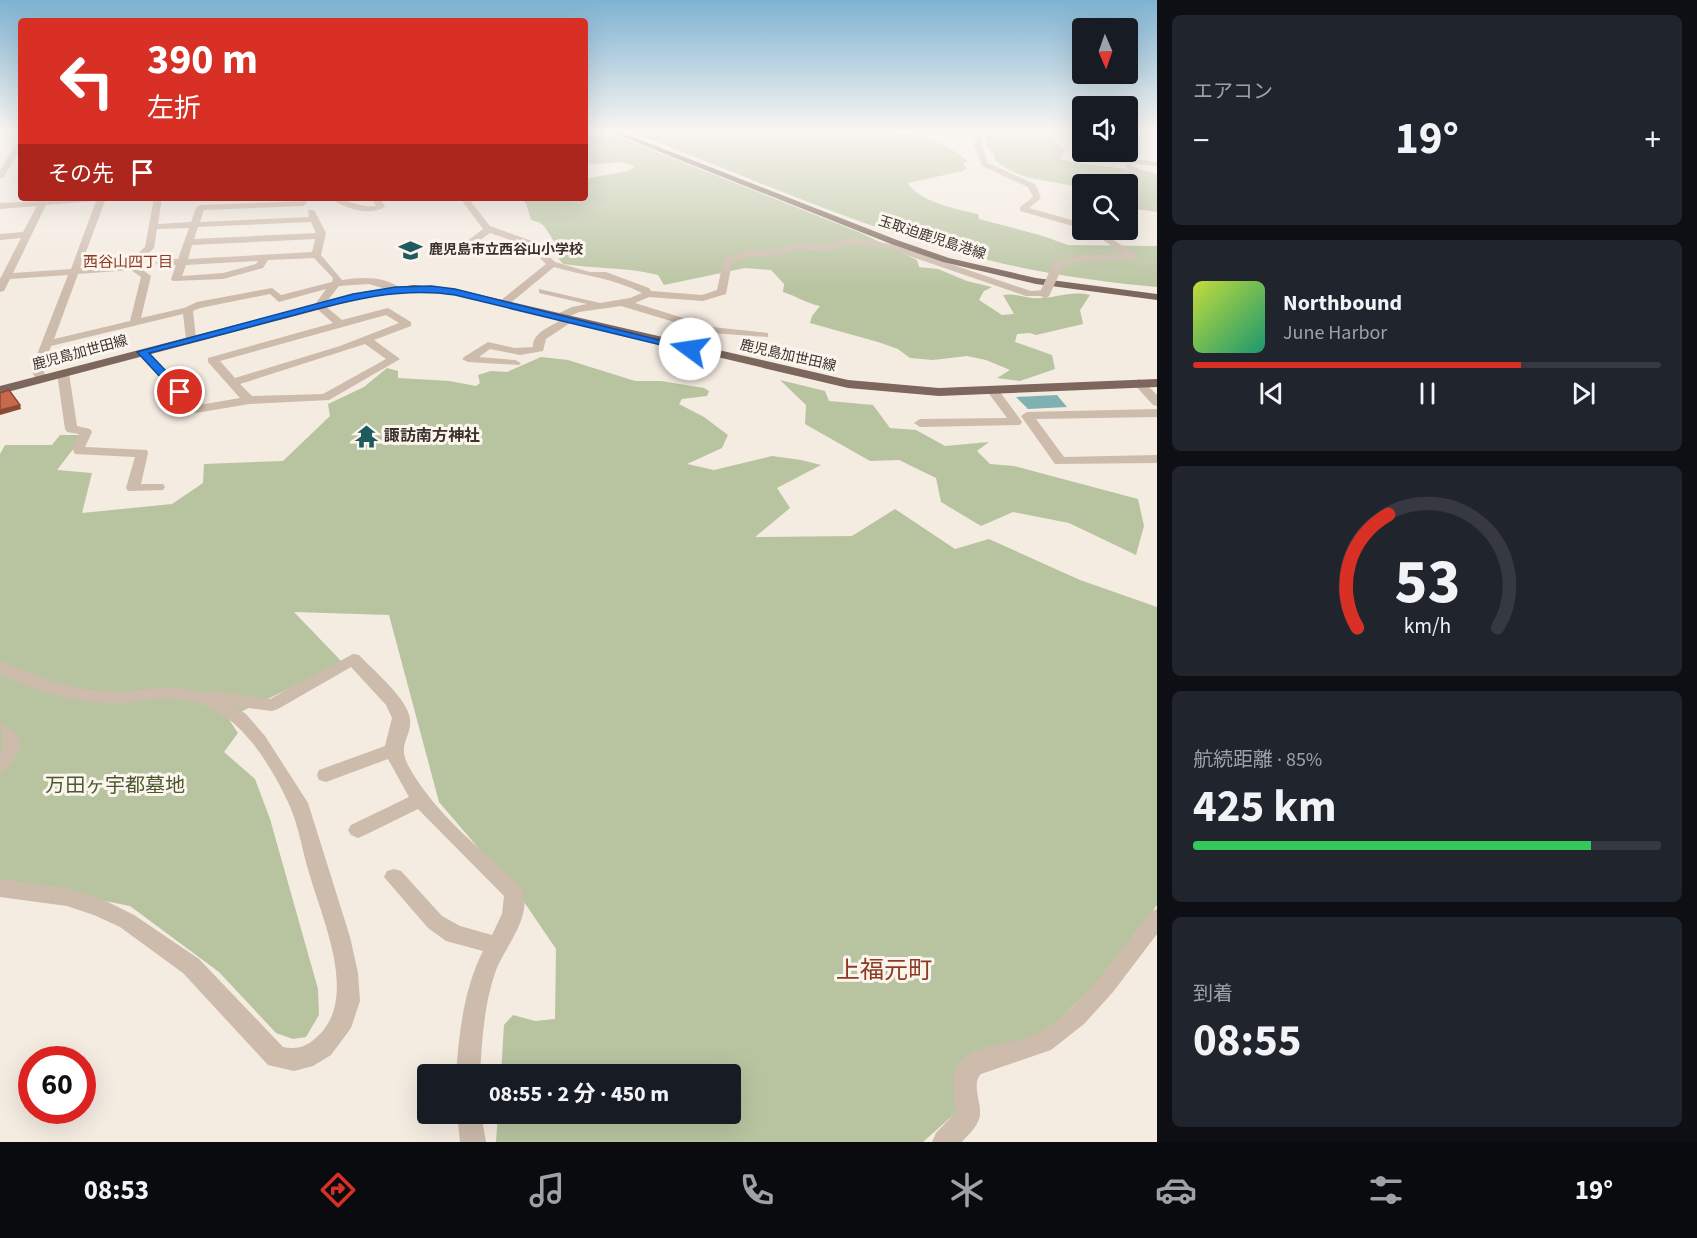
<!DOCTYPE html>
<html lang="ja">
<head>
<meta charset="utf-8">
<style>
	:root { --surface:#171b24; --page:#20242c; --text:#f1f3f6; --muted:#9ea1a6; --line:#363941; --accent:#d93025 }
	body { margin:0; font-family:"Source Sans 3","Noto Sans JP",sans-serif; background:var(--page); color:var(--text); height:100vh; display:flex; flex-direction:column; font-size:22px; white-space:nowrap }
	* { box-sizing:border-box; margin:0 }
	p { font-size:20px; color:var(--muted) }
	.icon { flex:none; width:33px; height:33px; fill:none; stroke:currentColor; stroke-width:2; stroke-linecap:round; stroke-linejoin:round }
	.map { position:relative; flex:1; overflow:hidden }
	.drawer { display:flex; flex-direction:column; gap:15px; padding:15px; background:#0d0f14; width:540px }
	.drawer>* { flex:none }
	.banner { position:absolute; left:18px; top:18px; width:570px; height:183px; border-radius:6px; box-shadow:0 6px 24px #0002; background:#d93025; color:#fff; overflow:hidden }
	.needle { width:39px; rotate:178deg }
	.controls { position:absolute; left:1072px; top:18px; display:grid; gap:12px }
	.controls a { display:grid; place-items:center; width:66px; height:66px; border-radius:6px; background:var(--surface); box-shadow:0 6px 24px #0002; font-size:30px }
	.speed { position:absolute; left:18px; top:1046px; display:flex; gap:12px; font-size:30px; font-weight:700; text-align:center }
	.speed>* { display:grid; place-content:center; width:78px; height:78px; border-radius:50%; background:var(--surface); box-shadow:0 6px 24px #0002; line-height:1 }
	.speed .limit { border:9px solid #d22; background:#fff; color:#111 }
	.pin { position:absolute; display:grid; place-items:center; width:51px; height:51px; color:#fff; margin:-26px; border:3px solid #fff; border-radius:50%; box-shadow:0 2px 6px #0007 }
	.me { position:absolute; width:66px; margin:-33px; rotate:284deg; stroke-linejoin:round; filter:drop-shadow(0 0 4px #0008) }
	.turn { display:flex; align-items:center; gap:21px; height:126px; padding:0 30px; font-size:27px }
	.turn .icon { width:78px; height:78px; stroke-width:2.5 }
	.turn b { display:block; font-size:42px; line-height:51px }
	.then { display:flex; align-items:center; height:57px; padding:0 30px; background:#0003; gap:12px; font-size:22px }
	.big { font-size:45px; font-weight:700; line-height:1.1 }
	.drawer .tile { flex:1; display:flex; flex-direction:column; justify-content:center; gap:9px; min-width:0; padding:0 21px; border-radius:9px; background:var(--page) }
	.drawer .dial { align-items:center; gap:0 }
	.dial svg { height:156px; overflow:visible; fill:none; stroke:var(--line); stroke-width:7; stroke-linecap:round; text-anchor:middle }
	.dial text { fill:var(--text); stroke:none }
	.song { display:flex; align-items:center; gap:18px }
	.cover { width:72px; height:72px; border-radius:9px; background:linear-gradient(135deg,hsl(70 70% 55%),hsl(160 70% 35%)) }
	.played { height:6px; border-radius:3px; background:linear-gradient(90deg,var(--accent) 70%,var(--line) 70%) }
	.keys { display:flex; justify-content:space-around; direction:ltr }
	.heat { display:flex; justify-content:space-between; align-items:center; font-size:33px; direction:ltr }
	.charge { height:9px; border-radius:4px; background:linear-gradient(90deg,#34c759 85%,var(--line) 0) }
	.trip { position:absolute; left:417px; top:1064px; width:324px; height:60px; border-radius:6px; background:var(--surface); box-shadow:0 6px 24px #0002; font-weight:700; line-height:60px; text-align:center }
	.menu { display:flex; height:96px; justify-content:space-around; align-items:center; background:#090b0e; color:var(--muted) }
	.menu .icon { width:42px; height:42px }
	.menu .selected { color:var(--accent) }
	.menu b { font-size:27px; color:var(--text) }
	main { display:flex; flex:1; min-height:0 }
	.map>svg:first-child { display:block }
	.green { fill:#b8c4a0 }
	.water { fill:#7fb0b2 }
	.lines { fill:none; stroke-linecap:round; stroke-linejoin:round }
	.minor { fill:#cdbbac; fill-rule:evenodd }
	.major { fill:#7d675c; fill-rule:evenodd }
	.minor-bridge { stroke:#cdbbac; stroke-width:10 }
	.shaded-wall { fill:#8c4a34 }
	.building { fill:#c8694b; stroke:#8c4a34; stroke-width:1.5 }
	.route { fill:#1a73e8; stroke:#114b97; stroke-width:1.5 }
	.labels { text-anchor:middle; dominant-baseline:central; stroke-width:6; stroke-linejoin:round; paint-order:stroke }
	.far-street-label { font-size:14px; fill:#3b302b; stroke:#fbf5ee }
	.far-poi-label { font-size:14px; font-weight:bold; fill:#3b302b; stroke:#fbf5ee; text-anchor:start }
	.far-neighbourhood-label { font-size:15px; fill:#8c3b22; stroke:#fbf5ee }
	.poi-label { font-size:16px; font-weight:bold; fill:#3b302b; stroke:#fbf5ee; text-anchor:start }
	.near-park-label { font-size:20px; fill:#4a5a2e; stroke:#fbf5ee }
	.near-quarter-label { font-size:24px; fill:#8c3b22; stroke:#fbf5ee }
</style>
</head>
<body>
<main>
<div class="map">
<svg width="1157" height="1142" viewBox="0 0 1157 1142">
	<rect width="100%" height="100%" fill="#f4ebe1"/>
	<!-- green -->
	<path class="green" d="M585 130H601L861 233 917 260 919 267 938 269 967 281 992 287 984 291 979 300 1002 315 1014 314 1003 295C1014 293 1021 297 1032 298 1052 300 1070 290 1090 295L1080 310 1083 324 1036 335 1030 333 1017 334 1015 342 1052 355 1055 369 1020 381 997 378 1010 370 986 360 967 356 933 360 910 358 898 349 878 342 810 323 812 316 820 306C805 303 797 296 783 292L784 284 771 270 745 268 664 285 658 275C627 267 595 269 563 264L555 254 558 249C556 242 553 241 550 235 544 226 544 223 531 220L526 203 521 198H585V179L627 171 635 167 623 162 585 165Z
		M626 130H897L884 134C893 137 898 135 907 134 925 134 955 150 968 161L963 163 967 168 963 171 908 183C917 201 959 210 978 214L979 219 1043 236 1068 245 1157 246V287C1092 281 1027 271 964 254 849 224 738 172 626 130Z
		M974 130H1057L1060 134 1053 138 1065 151 1060 159C1092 168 1124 165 1157 176V212L1128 208V184H1083V188C1052 180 1019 182 994 159L995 155 987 147V138Z
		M541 357 568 360 635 381H661L704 388 709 391 707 396 682 399 679 404 704 417 728 435 722 448 687 464 714 470 772 456 801 460 821 465 777 488 790 508 755 537 852 536 895 509 955 549 989 539 1080 580 1157 607V905L1109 972 1043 1034 968 1058 960 1109 923 1142H496L498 1113H730V1074H501L504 1025 513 1015 535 1021 555 1019 556 949 522 899 439 802 389 615 294 612 343 663 228 718 238 733 224 752 255 779 270 819 318 989 319 1015 306 1037 293 1039 276 1033 219 972 130 906 0 880V454L5 445H52L60 435H84L57 470 92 473 82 513 172 504 203 483 204 464 283 461 330 416 328 404 364 387 387 368 398 371V378L449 381 476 386 480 383 478 375 491 371 507 372Z
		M780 380 825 391 829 401 873 405 890 428 916 430 945 446 989 442 977 451 990 464 1014 466 1138 499 1144 526 1136 555 1069 523 1013 512 981 526 941 502 936 478 899 460 870 461 805 424 806 405Z"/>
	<!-- water -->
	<path class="water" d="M1057 395 1067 407 1028 409 1016 397Z"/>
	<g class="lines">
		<!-- minor -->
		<path class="minor" d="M963 130H972L983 136 982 145 988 163 1035 184 1041 198 1029 208 1083 223V229L1020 211V207L1033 197 1028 187 982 166 974 145 976 139Z
			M1131 130H1139L1141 153 1134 159 1157 162V166L1124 163V159L1133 152Z
			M18 140H21V148L3 178H0V170Z
			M1129 164 1139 169 1157 174V178L1133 173 1125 166Z
			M41 198H49L48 200 112 198 105 201 80 268 125 265 145 247 154 198H162L158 224 191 222 196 208 200 205 306 201 307 203 303 206 204 210 200 222 309 217 308 210H314L326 233 321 255 342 280C362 277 385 276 401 289L396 292 369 284 339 286 324 305 342 320 388 308 411 322V326L374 340 400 359 329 400 249 404 196 413 192 412 136 352 142 349 146 350 199 405 240 398 208 362V358L333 323 314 306 326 289 279 302 270 294 200 308 193 311 196 339 191 342 186 339 183 314 51 346 43 370 47 379 45 381H37L31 370 68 275 10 279 4 291 0 292V279L21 238 0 240V234L23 232 37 206 0 209V203L40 201ZM96 201 71 269 13 273 46 205ZM311 222 316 233 194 239 198 227ZM189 228 178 259 160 260 155 263 160 266 176 265 171 279 173 281 223 279 263 268 268 260 314 258 333 278 332 282 281 295 272 288 197 302 184 308 141 318 151 276 136 265 154 248 157 229ZM315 239 312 252 188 259 192 245ZM258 261 256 264 223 273 182 276 186 265ZM131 270 141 277 130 321 54 339 78 274ZM386 315 399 323 340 346 235 378 220 361ZM365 344 386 359 323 394 252 396 240 384Z
			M330 198C346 198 359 208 376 206L372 198H380L385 207C369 217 344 208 330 198Z
			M460 198H491L471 202 490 226 532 241 555 262 590 272H606L649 288 651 291 702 295 717 290 724 258 751 250 779 249 796 243 826 245 850 238 864 239 894 245 1031 291 1045 290 1050 293 1045 296H1026L889 249 864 245 850 244 826 251 797 249 780 255 752 256 732 262 726 294 703 301 649 297 635 303 712 327 768 333V337L711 333 621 306 579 312 570 316 574 319 573 321 546 339 543 351 520 355 490 349 479 357 515 360 521 363 519 365 468 362 462 359 464 357 488 342 514 348 533 347C532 333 550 327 561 320L555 319V315L572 307 587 304 539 293V289L600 303 630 298 642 293C614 278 584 276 554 267L508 305H500V301L546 264 526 245 490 233 468 249H462V245L483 229Z
			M1089 230H1098L1138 256 1133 259 1084 261 1055 267V263L1084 255 1123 254Z
			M63 370 69 373 77 426 90 429 92 432 85 447 147 450 148 453 141 484H163L165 487 163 490 128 491 126 488 135 457 75 454 72 448 79 434 67 432 65 429 57 373Z
			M1139 379 1143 381 1157 395V406L1153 405 1133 383Z
			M993 387 997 388 1020 419 1022 422 1020 425 920 427 914 423 920 419 1007 418 987 391Z
			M1157 409V417L1036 419 1064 457 1157 455V463L1055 464 1021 416 1027 412Z
			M353 654 359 655C372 669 408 699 410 719 412 738 396 744 409 767 435 814 483 851 521 887 535 915 504 947 495 973 484 1005 482 1040 480 1074H456C459 1032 464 989 483 951L446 941 428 928 384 877 387 871 394 869 401 871 442 916 460 926 492 935 502 914 504 896 418 809 365 835 358 838 351 835 348 830 351 825 409 797 388 759 326 782 319 780 317 775 319 770 385 746 392 718 386 705 351 667 278 709 272 711 234 706 246 714 265 736 308 803 350 937 358 973 360 1001 351 1028 331 1055 313 1066 294 1071 268 1065 183 973 120 927 94 915 67 906 0 897V879L67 888 108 902 134 915 199 959 283 1047C298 1050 308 1046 319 1035 358 997 323 921 310 876 302 851 299 825 288 802 274 772 253 737 227 718 202 699 175 697 145 700 134 701 124 704 113 704 74 702 35 691 0 674V661L47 680 84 689 117 692 169 687 206 693 212 691 270 699Z
			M0 722 16 732 21 745C18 757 11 768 0 772V753L3 745Z
			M1157 909V934L1113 992 1084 1024 1051 1050 981 1074C970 1085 984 1106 979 1119 976 1128 968 1135 962 1142H932L936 1133 956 1112C954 1096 949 1078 959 1063 972 1043 1015 1045 1035 1034 1081 1011 1118 952 1150 912Z
			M457 1113H481L486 1142H460Z"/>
		<!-- major -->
		<path class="major" d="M605 130H615L897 240 949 258 1036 278 1157 294V300L1036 284 943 262 891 244Z
			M414 285 455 289 848 380 939 388 1157 379V387L939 396 848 388 455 295 414 291 363 298 0 394V386L363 292Z"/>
		<!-- minor-bridge -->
		<path class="minor-bridge" d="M1045 293 1058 265"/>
	</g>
	<!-- shaded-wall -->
	<path class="shaded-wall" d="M20 405 21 409 0 415V410Z"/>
	<!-- building -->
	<path class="building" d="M9 390 20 405 0 410V393Z"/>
	<!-- sky -->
	<linearGradient id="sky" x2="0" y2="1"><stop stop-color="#7eb2d2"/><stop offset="0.45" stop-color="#faf6f2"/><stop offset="1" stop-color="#faf6f2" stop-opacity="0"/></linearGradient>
	<rect width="1157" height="290" fill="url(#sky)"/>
	<!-- route -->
	<path class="route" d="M431 286 455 289 695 349 690 352 455 295C395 286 340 303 283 318 238 330 194 342 149 353L184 390V394H176L137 352 353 294 396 287Z"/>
	<!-- icons -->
	<defs>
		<symbol id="school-bare" viewBox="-9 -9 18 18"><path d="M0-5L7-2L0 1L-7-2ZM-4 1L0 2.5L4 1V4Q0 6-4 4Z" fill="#1f5a5e" stroke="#fbf5ee" stroke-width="2.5" paint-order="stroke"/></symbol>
		<symbol id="temple-bare" viewBox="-9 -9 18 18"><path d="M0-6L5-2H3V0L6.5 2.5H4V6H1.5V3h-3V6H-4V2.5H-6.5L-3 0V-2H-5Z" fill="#1f5a5e" stroke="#fbf5ee" stroke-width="2.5" paint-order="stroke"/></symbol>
	</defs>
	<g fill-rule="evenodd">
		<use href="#school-bare" x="394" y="234" width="33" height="33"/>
		<use href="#temple-bare" x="350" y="420" width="33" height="33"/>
	</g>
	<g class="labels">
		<!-- far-street labels -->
		<g class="far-street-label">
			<text transform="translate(932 238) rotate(18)">玉取迫鹿児島港線</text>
			<text transform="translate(80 353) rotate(-15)">鹿児島加世田線</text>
			<text transform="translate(788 356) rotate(13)">鹿児島加世田線</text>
		</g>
		<!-- far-poi labels -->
		<g class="far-poi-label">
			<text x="429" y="250">鹿児島市立西谷山小学校</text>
		</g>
		<!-- far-neighbourhood labels -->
		<g class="far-neighbourhood-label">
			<text x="128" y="262">西谷山四丁目</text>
		</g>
		<!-- poi labels -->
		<g class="poi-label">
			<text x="384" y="436">諏訪南方神社</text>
		</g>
		<!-- near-park labels -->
		<g class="near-park-label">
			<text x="115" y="786">万田ヶ宇都墓地</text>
		</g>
		<!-- near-quarter labels -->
		<g class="near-quarter-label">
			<text x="884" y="970">上福元町</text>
		</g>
	</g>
</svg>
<div class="controls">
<a><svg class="needle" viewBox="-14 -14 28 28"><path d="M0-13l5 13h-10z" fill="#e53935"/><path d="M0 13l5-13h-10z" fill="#9ea1a6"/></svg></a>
<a><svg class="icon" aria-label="sound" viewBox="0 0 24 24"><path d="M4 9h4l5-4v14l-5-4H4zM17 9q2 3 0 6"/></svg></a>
<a><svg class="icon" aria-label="search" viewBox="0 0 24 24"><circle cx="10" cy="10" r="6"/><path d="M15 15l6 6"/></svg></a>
</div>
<div class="speed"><div class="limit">60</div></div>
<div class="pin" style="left:180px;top:392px;background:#d93025"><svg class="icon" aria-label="arrive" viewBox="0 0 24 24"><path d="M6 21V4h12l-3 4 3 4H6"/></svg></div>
<svg class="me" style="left:690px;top:349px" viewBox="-20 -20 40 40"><circle r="19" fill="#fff"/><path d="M0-13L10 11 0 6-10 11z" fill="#1a73e8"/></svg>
<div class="trip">08:55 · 2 分 · 450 m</div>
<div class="banner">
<div class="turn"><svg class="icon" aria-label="left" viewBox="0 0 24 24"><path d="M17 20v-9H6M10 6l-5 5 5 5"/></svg><div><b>390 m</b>左折</div></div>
<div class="then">その先<svg class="icon" aria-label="arrive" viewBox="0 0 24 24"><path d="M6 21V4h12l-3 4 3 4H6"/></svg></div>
</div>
</div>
<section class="drawer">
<div class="tile"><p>エアコン</p>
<div class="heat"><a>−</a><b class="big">19°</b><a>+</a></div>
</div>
<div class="tile">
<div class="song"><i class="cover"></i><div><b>Northbound</b><p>June Harbor</p></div></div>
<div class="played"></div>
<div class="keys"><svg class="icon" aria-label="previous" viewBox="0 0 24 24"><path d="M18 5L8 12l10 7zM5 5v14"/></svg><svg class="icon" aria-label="pause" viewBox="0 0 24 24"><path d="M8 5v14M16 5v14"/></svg><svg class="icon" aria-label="next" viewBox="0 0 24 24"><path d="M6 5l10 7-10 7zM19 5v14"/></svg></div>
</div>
<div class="tile dial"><svg viewBox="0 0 100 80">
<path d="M14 69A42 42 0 1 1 86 69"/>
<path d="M14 69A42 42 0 0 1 30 11" stroke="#d93025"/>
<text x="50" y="56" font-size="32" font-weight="700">53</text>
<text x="50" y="72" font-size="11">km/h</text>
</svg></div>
<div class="tile"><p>航続距離 · 85%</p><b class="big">425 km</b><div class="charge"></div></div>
<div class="tile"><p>到着</p><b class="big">08:55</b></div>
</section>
</main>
<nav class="menu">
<b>08:53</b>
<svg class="icon selected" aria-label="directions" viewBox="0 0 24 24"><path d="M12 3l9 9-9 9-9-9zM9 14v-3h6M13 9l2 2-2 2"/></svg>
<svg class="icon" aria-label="music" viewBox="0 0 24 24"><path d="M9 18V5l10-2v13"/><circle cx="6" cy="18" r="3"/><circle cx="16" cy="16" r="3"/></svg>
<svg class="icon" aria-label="phone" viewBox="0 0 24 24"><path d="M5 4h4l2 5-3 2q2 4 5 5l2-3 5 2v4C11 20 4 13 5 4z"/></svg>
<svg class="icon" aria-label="climate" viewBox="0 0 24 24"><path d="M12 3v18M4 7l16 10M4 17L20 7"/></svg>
<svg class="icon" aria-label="car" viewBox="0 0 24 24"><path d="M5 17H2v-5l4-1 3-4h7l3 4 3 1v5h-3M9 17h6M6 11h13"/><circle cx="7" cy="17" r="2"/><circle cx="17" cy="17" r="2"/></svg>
<svg class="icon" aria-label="filters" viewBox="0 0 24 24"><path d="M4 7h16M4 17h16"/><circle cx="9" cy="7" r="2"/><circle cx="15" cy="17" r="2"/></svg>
<b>19°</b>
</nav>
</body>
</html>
